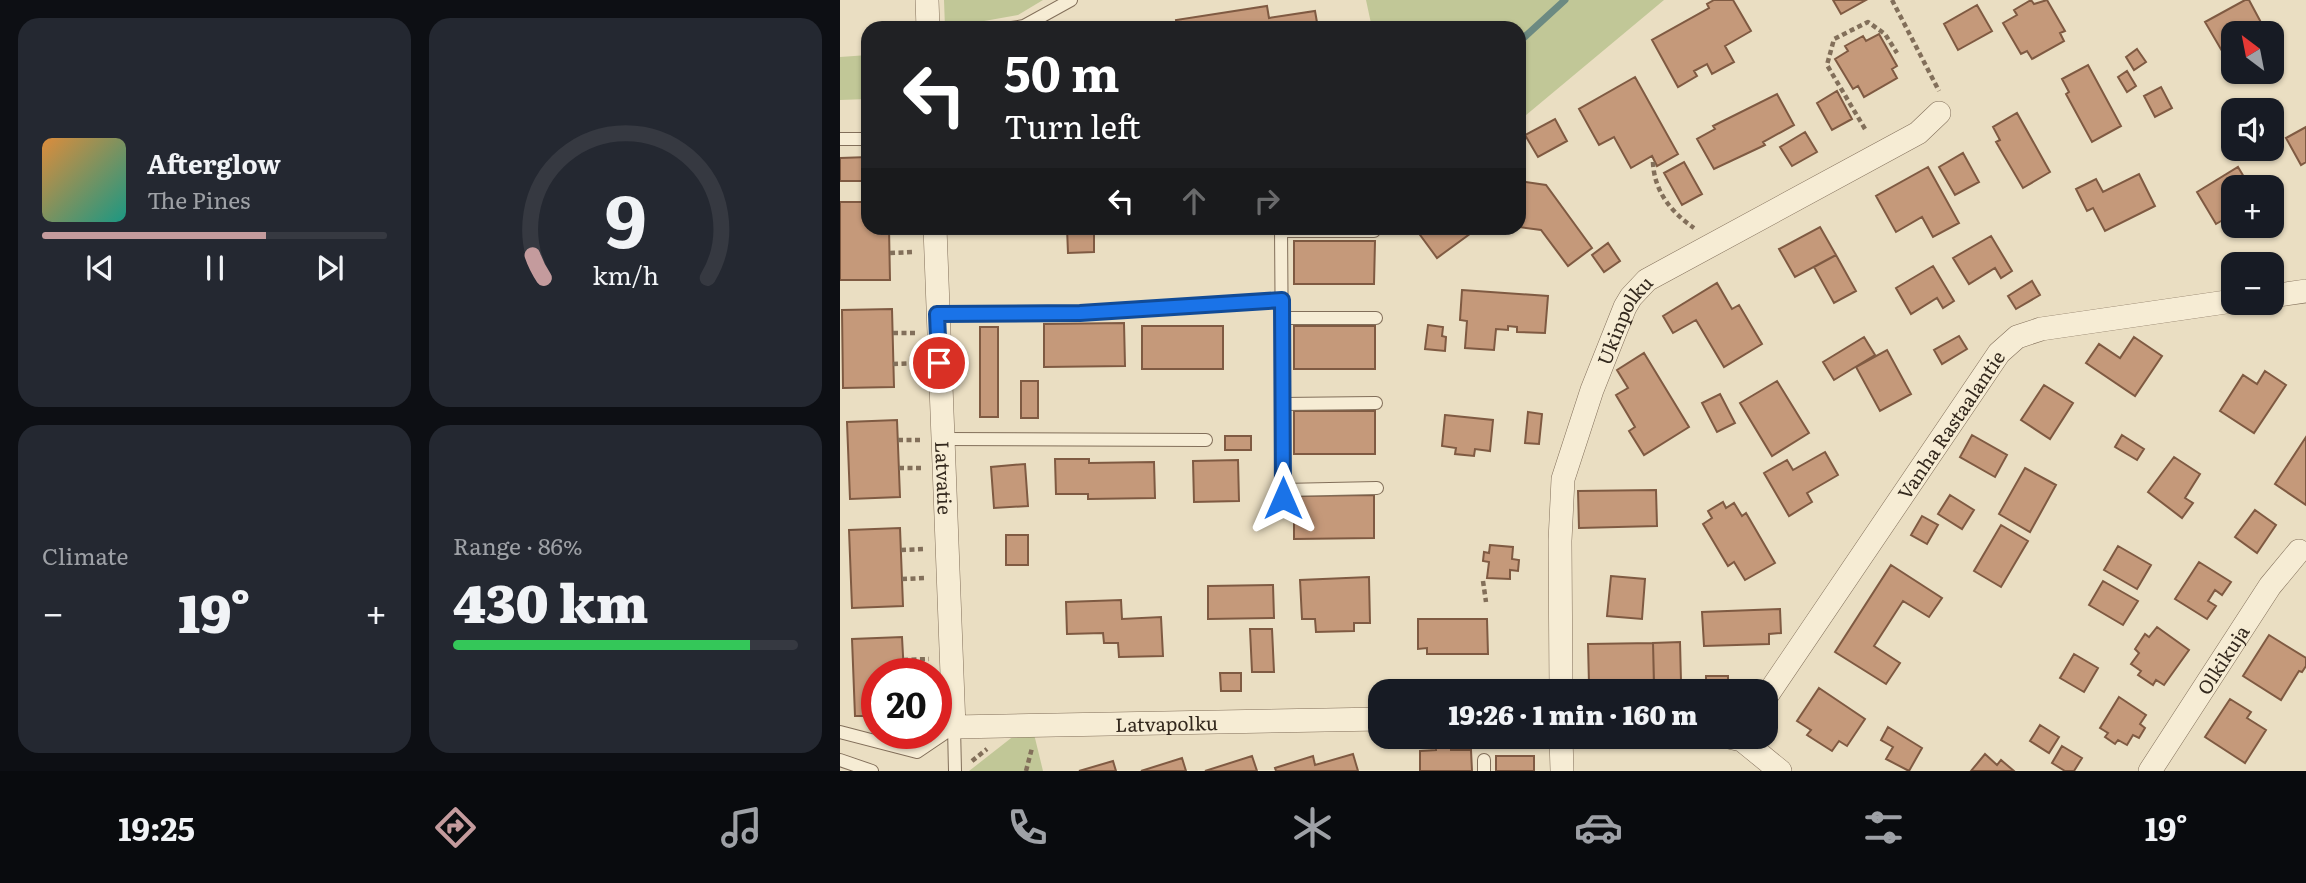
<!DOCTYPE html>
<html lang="en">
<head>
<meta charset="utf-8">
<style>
	:root { --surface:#171b24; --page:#242831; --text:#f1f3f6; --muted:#9ea1a6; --line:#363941; --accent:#c49b9d }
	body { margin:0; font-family:Literata,serif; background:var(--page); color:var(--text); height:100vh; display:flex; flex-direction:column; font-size:26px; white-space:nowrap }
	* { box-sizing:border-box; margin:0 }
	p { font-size:23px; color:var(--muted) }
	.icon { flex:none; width:38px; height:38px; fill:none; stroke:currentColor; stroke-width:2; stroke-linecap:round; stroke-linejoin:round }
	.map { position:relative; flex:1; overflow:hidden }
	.panel { display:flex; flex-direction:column; gap:18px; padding:18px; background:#0d0f14; width:840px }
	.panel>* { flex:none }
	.top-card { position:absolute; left:21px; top:21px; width:665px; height:214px; border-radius:21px; box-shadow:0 2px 5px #0004; background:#202124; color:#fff; overflow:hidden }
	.needle { width:46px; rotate:328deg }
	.fabs { position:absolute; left:1381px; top:21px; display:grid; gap:14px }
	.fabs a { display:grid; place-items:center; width:63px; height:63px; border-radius:14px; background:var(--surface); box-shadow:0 2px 5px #0004; font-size:35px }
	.speed { position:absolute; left:21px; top:658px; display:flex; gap:14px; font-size:35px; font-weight:700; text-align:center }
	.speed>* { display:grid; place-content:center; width:91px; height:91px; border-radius:50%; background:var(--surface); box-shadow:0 2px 5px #0004; line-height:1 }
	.speed .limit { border:10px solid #d22; background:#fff; color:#111 }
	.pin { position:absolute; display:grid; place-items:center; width:60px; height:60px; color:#fff; margin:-30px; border:4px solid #fff; border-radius:50%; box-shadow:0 2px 7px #0007 }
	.me { position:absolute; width:77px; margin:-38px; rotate:0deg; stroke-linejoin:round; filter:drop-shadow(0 0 5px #0008) }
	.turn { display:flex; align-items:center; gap:24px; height:147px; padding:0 28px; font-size:32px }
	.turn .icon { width:91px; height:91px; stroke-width:2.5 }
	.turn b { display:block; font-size:49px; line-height:60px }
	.lanes { display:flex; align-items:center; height:66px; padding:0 28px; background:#0003; justify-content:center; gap:35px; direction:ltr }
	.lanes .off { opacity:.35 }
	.big { font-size:52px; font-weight:800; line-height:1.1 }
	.panel .card { flex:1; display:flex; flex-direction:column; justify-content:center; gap:10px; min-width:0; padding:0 24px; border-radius:21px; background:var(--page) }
	.panel .dial { align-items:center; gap:0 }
	.dial svg { height:182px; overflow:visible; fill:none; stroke:var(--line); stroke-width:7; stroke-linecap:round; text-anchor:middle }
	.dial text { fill:var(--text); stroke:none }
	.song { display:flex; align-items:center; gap:21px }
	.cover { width:84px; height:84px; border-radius:10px; background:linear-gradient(135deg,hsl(30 70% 55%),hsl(170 70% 35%)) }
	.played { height:7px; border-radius:4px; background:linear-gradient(90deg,var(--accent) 65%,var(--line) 65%) }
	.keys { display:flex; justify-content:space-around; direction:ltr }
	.heat { display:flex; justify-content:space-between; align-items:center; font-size:38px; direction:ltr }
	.charge { height:10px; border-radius:5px; background:linear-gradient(90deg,#34c759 86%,var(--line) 0) }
	.panel .tiles { flex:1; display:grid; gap:18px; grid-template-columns:repeat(2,1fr) }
	.trip { position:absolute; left:528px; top:679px; width:410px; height:70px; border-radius:21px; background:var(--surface); box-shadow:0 2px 5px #0004; font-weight:800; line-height:70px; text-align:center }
	.tab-bar { display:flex; height:112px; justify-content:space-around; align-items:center; background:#090b0e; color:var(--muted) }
	.tab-bar .icon { width:49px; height:49px }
	.tab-bar .on { color:var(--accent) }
	.tab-bar b { font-size:32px; color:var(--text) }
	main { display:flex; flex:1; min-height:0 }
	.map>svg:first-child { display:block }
	.green { fill:#c1c797 }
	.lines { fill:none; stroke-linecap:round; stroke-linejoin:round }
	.stream { stroke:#6c8a82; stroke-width:7 }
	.building { fill:#c5997a; stroke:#7f5a42; stroke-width:2 }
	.service-casing { stroke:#826f5a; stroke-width:14 }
	.minor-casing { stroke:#826f5a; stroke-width:24 }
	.path { stroke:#826f5a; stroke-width:4.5; stroke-dasharray:5 3.5; stroke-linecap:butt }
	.service { stroke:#f6ecd4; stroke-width:12 }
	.minor { stroke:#f6ecd4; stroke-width:23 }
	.route-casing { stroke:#114b97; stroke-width:18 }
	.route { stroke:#1a73e8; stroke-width:12 }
	.labels { text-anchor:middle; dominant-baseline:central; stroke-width:7; stroke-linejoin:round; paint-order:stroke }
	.street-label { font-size:19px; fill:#33281d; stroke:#f2e8d0 }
</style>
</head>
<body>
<main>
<section class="panel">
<div class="tiles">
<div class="card">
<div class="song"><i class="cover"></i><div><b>Afterglow</b><p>The Pines</p></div></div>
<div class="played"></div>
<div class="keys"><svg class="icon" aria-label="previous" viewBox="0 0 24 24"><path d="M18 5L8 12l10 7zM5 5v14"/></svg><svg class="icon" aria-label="pause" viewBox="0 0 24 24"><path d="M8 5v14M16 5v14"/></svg><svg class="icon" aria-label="next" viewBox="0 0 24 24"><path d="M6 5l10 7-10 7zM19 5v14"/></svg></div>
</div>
<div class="card dial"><svg viewBox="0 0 100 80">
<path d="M14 69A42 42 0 1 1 86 69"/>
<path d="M14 69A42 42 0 0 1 9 59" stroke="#c49b9d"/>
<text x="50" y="56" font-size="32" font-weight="700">9</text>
<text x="50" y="72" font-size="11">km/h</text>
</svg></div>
<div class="card"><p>Climate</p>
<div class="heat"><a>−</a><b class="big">19°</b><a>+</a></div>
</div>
<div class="card"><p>Range · 86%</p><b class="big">430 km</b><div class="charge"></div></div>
</div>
</section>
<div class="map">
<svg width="1466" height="771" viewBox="0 0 1466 771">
	<rect width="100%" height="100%" fill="#eadec2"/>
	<!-- green -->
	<path class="green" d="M104 0H203L178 15 105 28Z
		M526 0H824L679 121V28H532Z
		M28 55V99L0 100V57Z
		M194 734 203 771H129L175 735Z"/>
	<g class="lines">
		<!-- stream -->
		<path class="stream" d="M679 42 725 0"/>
	</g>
	<!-- building -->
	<path class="building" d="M874 0H893L911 31 885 46 894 62 872 74 867 64 854 71 857 76 838 87 812 40 869 8 867 4Z
		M993 0H1026L1001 14Z
		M1191 0 1194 4 1207 0 1225 31 1220 33 1224 41 1192 59 1187 51 1181 54 1163 23 1177 15 1174 10Z
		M1405 0H1409L1424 28 1414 33H1393V45L1382 51 1365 22Z
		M1137 5 1152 31 1118 50 1104 24Z
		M427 6 429 18 475 11 478 28H337L336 20Z
		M1039 34 1057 66 1052 69 1057 78 1024 97 1018 86 1013 89 995 59 1008 51 1005 46 1023 36 1026 41Z
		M1297 49 1306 62 1294 70 1286 57Z
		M1248 65 1281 126 1252 142 1226 94 1229 92 1222 79Z
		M1287 71 1296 86 1287 92 1278 77Z
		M795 77 838 154 817 166 812 156 791 168 774 137 759 145 739 109Z
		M1321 87 1332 108 1315 117 1304 96Z
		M997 91 1012 119 992 130 977 103Z
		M937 94 954 125 923 142 925 145 874 169 857 139 875 129 873 126Z
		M1177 113 1210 172 1183 188 1156 142 1160 140 1153 127Z
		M715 119 727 141 698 157 685 135Z
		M1466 127V162L1461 165 1446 138Z
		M965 132 977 152 952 166 940 147Z
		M1123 153 1139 182 1115 195 1099 167Z
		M28 157V181H0V158Z
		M844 162 862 194 842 205 824 173Z
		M1088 167 1119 223 1093 237 1082 217 1056 232 1036 196Z
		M1398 167 1410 187H1393V214L1376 224 1357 192Z
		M1299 174 1315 206 1265 231 1253 208 1247 211 1236 189 1256 179 1263 192Z
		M679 181 706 185 752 248 728 266 701 230 679 227Z
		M0 202H28V228H49L50 280H0Z
		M980 227 996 255 955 277 939 249Z
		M227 228H254V252L228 253Z
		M575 228H638L597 258Z
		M1151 236 1172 271 1161 278 1155 268 1129 284 1113 258Z
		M454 241H535L534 284H454Z
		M768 243 780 261 764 272 752 255Z
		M996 255 1016 291 994 303 974 267Z
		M1093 266 1114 301 1103 308 1097 298 1071 314 1056 288Z
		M1192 281 1200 295 1176 309 1168 296Z
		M877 283 892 309 899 305 922 344 884 367 856 320 833 333 823 316Z
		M622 290 708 296 705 333 677 332V327L668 326V330L656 329 654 350 625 348 627 321 620 320Z
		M52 309 54 387 3 388 2 310Z
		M284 323 285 366 204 367V324Z
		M588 325 603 327 602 336 606 337 605 351 585 349Z
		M302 326H383V369H302Z
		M454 326H535V369H454Z
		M140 327H158V417H140Z
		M1119 336 1127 349 1102 364 1094 350Z
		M1024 337 1035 355 994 380 983 362Z
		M1294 337 1322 356 1295 396 1246 363 1259 344 1280 358Z
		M1047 350 1071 394 1040 411 1016 367Z
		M804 353 849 427 804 455 789 431 795 427 776 395 788 388 777 370Z
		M1425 371 1446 385 1414 433 1380 411 1403 375 1417 384Z
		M181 381H198V418H181Z
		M937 381 969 433 932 456 900 403Z
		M1204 385 1233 403 1210 439 1181 420Z
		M880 394 895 423 877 432 862 403Z
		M454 411H535V454H454Z
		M688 412 702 414 699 444 685 443Z
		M605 415 653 420 650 451 635 449 634 456 615 454 616 448 602 446Z
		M57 420 60 497 10 499 7 422Z
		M1132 435 1167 455 1155 477 1120 457Z
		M1282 435 1304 449 1297 460 1275 447Z
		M385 436H411V450H385Z
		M1466 437V505L1435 484Z
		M985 452 998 475 967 493 972 502 949 516 924 473 947 460 953 470Z
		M1334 457 1360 474 1345 498 1353 503 1342 518 1308 492Z
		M215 459H249V463L314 462 315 498 248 499V494H216Z
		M398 460 399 501 354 502 353 461Z
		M185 464 188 506 154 508 151 467Z
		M1185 468 1216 485 1190 532 1159 514Z
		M816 490 817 526 739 528 738 491Z
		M534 495V538L454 539V496Z
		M1110 495 1134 510 1122 529 1098 514Z
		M883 502 886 508 894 503 902 516 906 513 935 563 905 580 894 562 888 566 863 524 872 518 868 511Z
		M1415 510 1436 525 1417 553 1395 537Z
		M1082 516 1098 525 1087 544 1071 535Z
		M1161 525 1188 541 1161 587 1134 571Z
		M60 528 63 606 12 608 9 530Z
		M166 535H188V565H166Z
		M650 545 673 547 672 559 679 560 678 571 670 570V579L647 578 649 562 643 561 644 552 649 553Z
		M1278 546 1311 565 1297 589 1264 570Z
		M1359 562 1391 582 1382 595 1375 590 1368 601 1376 606 1367 619 1335 599Z
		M1051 565 1102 598 1089 617 1063 601 1034 646 1060 663 1046 684 995 652Z
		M771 576 805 579 802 619 767 616Z
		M529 577 530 623H514V631L476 632 475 619H462L460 580Z
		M1263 581 1298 601 1283 625 1249 605Z
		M433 585 434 618 368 619V586Z
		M281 600 282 619 321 617 323 656 279 657 278 643H264L263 633 227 634 226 602Z
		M940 609 941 633 929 634V644L864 646 862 612Z
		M578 619H647L648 654H587V648L578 649Z
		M1317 627 1349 650 1324 685 1316 680 1313 685 1298 675 1301 671 1291 664 1299 653 1295 649 1305 634 1309 637Z
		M410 629H432L434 672H412Z
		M1429 635 1466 658V666L1462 672 1459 671 1441 700 1403 676Z
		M62 637 64 674H37V716H15L12 639Z
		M840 642 841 681 814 682 813 643Z
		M813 643 814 688 767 689V683L749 684 748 644Z
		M1234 654 1258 668 1244 692 1220 678Z
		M380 673H401V691H381Z
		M866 676H888V691H866Z
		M979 688 1025 719 1007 746 999 741 992 751 967 735 971 730 957 721Z
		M1279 697 1306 715 1300 724 1305 728 1299 738 1293 735 1287 745 1278 740 1275 744 1265 737 1268 733 1260 728Z
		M1390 699 1411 712 1407 718 1426 730 1405 763 1365 737Z
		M1200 725 1219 737 1209 753 1190 741Z
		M1048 727 1082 748 1069 771 1046 759 1053 747 1041 740Z
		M596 745H611V750H631L632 771H580V751L596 750Z
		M1222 746 1242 758 1234 771H1225L1212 763Z
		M513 754 518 771H436L435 768 473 756 475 765Z
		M1145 754 1157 765 1161 760 1174 771H1131Z
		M412 756 417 771H365Z
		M656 756H694V771H656Z
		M342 758 346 771H301Z
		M273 761 276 771H239Z"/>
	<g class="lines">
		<defs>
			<path id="service" d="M172 28 184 26 231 0
				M0 139H28
				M441 228 443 497
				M441 231H534
				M97 314 240 313 441 300
				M442 318H536
				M442 404 536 403
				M101 439 366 440
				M443 490 537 488
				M114 727 115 771
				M0 732 77 752 114 727
				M0 760 32 771
				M644 760V771"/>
			<g id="minor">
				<path d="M87 0 88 28"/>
				<path id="s1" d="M95 228 114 727 541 719"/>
				<path d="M1432 296 1466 291"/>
				<path id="s2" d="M721 691 720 541 723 479 752 390 785 307 791 297 807 280 1078 133 1099 113"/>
				<path id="s3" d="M926 697 1159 353 1177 337 1201 329 1393 301"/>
				<path d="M721 737 722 771"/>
				<path d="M889 737 902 740 940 771"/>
				<path id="s4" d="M1310 771 1430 586 1459 551"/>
			</g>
		</defs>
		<!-- service casing -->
		<use href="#service" class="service-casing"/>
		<!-- minor casing -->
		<use href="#minor" class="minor-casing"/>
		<!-- path -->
		<path class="path" d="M1052 0 1099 91
			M1025 129 987 65 994 39 1028 22 1045 34 1057 53
			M813 162C814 191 831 212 854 228
			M50 253 74 252
			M53 333H76
			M53 364 80 363
			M58 440H83
			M59 468H84
			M61 550 84 549
			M62 579 85 578
			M643 581 646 602
			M63 660 89 659
			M613 744 634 746
			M132 761 147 749
			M186 771 192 748"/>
		<!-- service -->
		<use href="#service" class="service"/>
		<!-- minor -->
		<use href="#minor" class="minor"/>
	</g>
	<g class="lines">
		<defs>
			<path id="route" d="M99 363 97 314 240 313 442 300 443 498"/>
		</defs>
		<!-- route casing -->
		<use href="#route" class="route-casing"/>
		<!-- route -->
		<use href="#route" class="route"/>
	</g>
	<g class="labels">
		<!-- street labels -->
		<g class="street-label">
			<text stroke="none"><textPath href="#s2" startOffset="383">Ukinpolku</textPath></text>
			<text stroke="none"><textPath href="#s3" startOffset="329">Vanha Rastaalantie</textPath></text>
			<text stroke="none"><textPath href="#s1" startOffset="250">Latvatie</textPath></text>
			<text stroke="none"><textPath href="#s4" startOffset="133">Olkikuja</textPath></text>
			<text stroke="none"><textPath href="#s1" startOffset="712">Latvapolku</textPath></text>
		</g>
	</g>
</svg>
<div class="fabs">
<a><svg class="needle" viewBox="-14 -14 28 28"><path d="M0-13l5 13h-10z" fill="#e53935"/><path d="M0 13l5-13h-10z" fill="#9ea1a6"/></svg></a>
<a><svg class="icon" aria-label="sound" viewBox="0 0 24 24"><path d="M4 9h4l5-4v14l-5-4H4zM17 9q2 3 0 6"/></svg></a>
<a>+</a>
<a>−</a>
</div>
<div class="speed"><div class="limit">20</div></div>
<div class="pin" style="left:99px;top:363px;background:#d93025"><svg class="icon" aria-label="arrive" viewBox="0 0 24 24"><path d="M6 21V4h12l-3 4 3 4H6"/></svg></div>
<svg class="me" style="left:443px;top:498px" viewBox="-20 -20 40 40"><path d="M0-17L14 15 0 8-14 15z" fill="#1a73e8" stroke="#fff" stroke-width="4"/></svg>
<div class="trip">19:26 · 1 min · 160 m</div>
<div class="top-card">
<div class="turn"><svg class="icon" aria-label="left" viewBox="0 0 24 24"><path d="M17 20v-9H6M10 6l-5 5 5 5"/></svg><div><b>50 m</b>Turn left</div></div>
<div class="lanes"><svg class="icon" aria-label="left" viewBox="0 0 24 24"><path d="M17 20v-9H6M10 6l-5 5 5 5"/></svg><svg class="icon off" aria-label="ahead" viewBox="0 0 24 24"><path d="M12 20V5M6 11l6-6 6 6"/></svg><svg class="icon off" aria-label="right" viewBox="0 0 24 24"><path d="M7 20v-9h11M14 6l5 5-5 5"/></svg></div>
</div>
</div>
</main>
<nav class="tab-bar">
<b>19:25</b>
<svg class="icon on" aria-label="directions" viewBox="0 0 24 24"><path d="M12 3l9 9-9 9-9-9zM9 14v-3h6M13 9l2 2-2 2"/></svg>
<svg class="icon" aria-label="music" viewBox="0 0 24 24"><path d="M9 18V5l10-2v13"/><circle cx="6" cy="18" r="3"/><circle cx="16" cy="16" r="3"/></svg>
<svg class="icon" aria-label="phone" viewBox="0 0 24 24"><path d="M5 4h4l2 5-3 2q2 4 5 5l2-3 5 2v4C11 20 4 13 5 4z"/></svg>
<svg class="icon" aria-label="climate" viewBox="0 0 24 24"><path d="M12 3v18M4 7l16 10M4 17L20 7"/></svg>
<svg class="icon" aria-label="car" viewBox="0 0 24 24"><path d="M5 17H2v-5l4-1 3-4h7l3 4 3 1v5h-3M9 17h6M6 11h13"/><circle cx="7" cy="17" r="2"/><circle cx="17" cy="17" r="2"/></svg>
<svg class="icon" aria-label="filters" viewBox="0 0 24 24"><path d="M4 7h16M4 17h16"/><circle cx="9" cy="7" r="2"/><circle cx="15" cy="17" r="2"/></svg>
<b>19°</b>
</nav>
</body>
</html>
